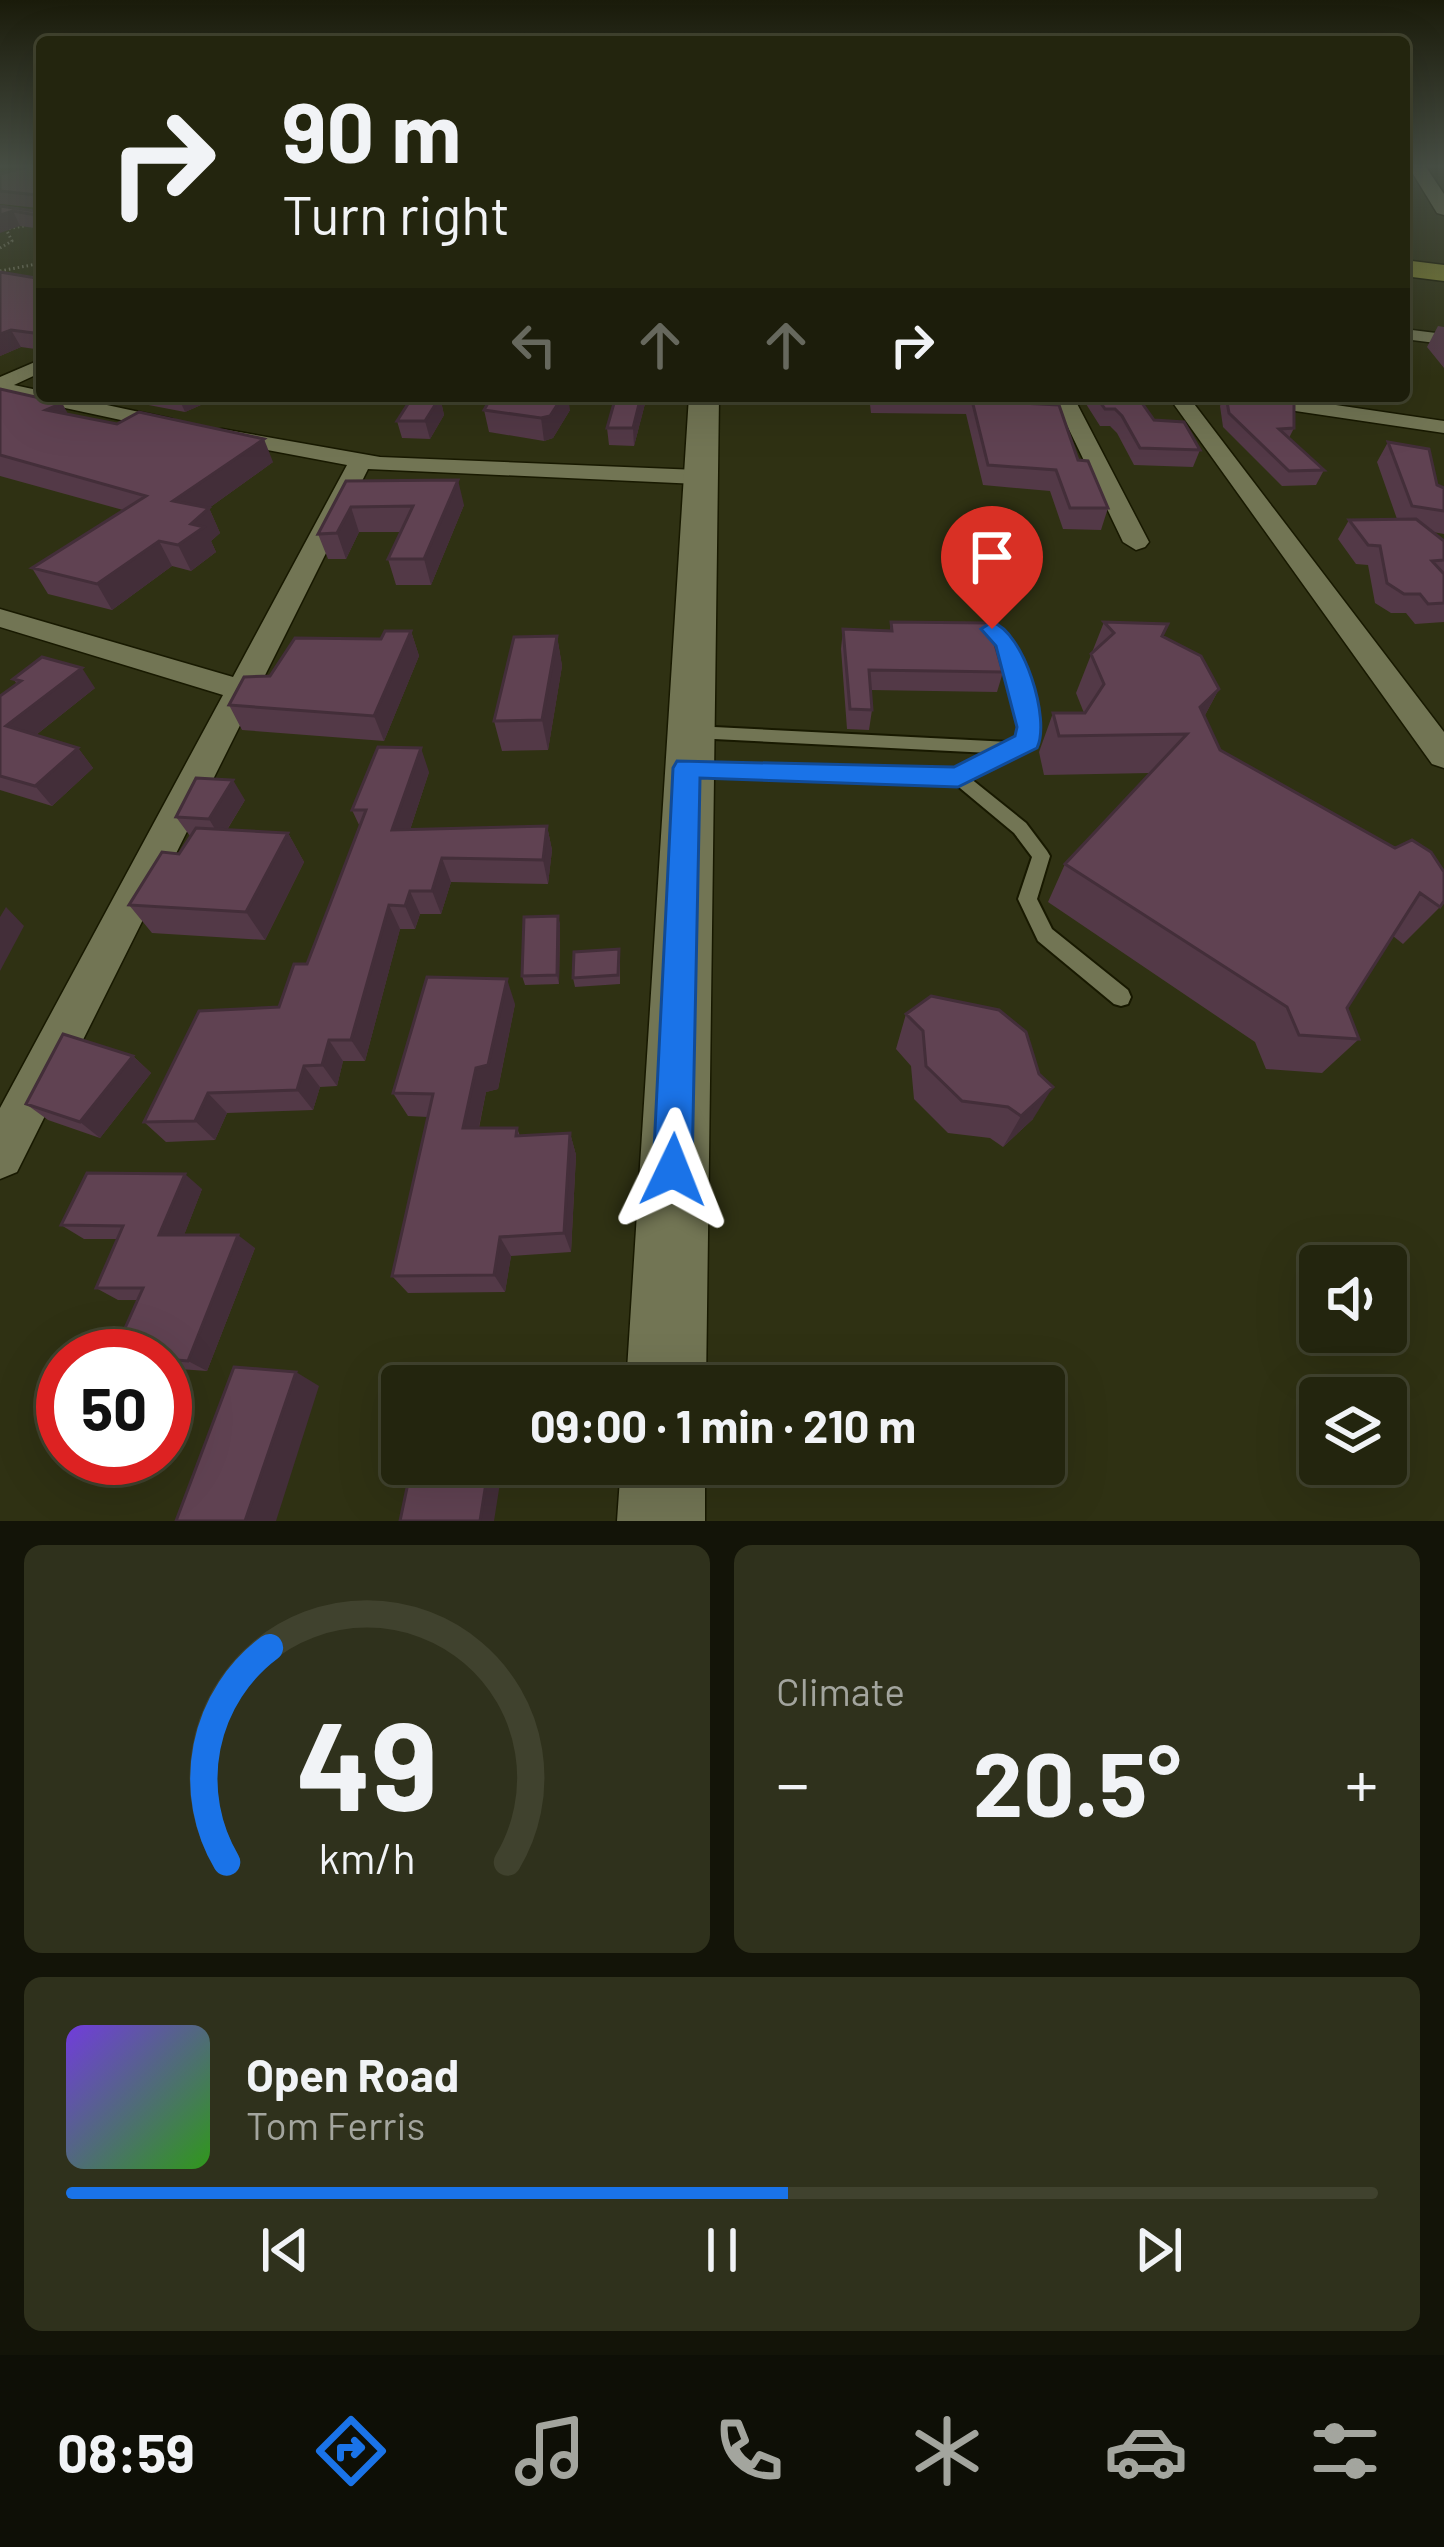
<!DOCTYPE html>
<html lang="en">
<head>
<meta charset="utf-8">
<style>
	:root { --surface:#23250e; --page:#2f311c; --text:#f1f3f6; --muted:#a3a59e; --line:#40422e; --accent:#1a73e8 }
	body { margin:0; font-family:Barlow,sans-serif; background:var(--page); color:var(--text); height:100vh; display:flex; flex-direction:column; font-size:45px; white-space:nowrap }
	* { box-sizing:border-box; margin:0 }
	p { font-size:39px; color:var(--muted) }
	.icon { flex:none; width:66px; height:66px; fill:none; stroke:currentColor; stroke-width:2; stroke-linecap:round; stroke-linejoin:round }
	.map { position:relative; height:1521px; overflow:hidden }
	.side { display:flex; flex-direction:column; gap:24px; padding:24px; background:#131408; flex:1 }
	.side>* { flex:none }
	.hud { position:absolute; left:36px; top:36px; width:1374px; height:366px; border-radius:12px; box-shadow:0 12px 48px #0002,0 0 0 3px var(--line); background:#23250e; color:var(--text); overflow:hidden }
	.tools { position:absolute; left:1299px; top:1245px; display:grid; gap:24px }
	.tools a { display:grid; place-items:center; width:108px; height:108px; border-radius:12px; background:var(--surface); box-shadow:0 12px 48px #0002,0 0 0 3px var(--line); font-size:60px }
	.speed { position:absolute; left:36px; top:1329px; display:flex; gap:24px; font-size:60px; font-weight:700; text-align:center }
	.speed>* { display:grid; place-content:center; width:156px; height:156px; border-radius:50%; background:var(--surface); box-shadow:0 12px 48px #0002,0 0 0 3px var(--line); line-height:1 }
	.speed .limit { border:18px solid #d22; background:#fff; color:#111 }
	.pin { position:absolute; display:grid; place-items:center; width:102px; height:102px; color:#fff; margin:-123px -51px; border-radius:50% 50% 50% 0; rotate:-45deg; box-shadow:0 0 12px #0007 }
	.pin .icon { rotate:45deg }
	.me { position:absolute; width:132px; margin:-66px; rotate:2deg; stroke-linejoin:round; filter:drop-shadow(0 0 9px #0008) }
	.turn { display:flex; align-items:center; gap:42px; height:252px; padding:0 48px; font-size:54px }
	.turn .icon { width:156px; height:156px; stroke-width:2.5 }
	.turn b { display:block; font-size:84px; line-height:102px }
	.lanes { display:flex; align-items:center; height:114px; padding:0 48px; background:#0003; justify-content:center; gap:60px; direction:ltr }
	.lanes .off { opacity:.35 }
	.big { font-size:90px; font-weight:700; line-height:1.1 }
	.side .widget { flex:1; display:flex; flex-direction:column; justify-content:center; gap:18px; min-width:0; padding:0 42px; border-radius:18px; background:var(--page) }
	.side .dial { align-items:center; gap:0 }
	.dial svg { height:312px; overflow:visible; fill:none; stroke:var(--line); stroke-width:7; stroke-linecap:round; text-anchor:middle }
	.dial text { fill:var(--text); stroke:none }
	.song { display:flex; align-items:center; gap:36px }
	.cover { width:144px; height:144px; border-radius:18px; background:linear-gradient(135deg,hsl(260 70% 55%),hsl(110 70% 35%)) }
	.played { height:12px; border-radius:6px; background:linear-gradient(90deg,var(--accent) 55%,var(--line) 55%) }
	.keys { display:flex; justify-content:space-around; direction:ltr }
	.heat { display:flex; justify-content:space-between; align-items:center; font-size:66px; direction:ltr }
	.side .tiles { flex:1; display:grid; gap:24px; grid-template-columns:1fr 1fr }
	.widget:last-child { grid-column:span 2 }
	.trip { position:absolute; left:381px; top:1365px; width:684px; height:120px; border-radius:12px; background:var(--surface); box-shadow:0 12px 48px #0002,0 0 0 3px var(--line); font-weight:700; line-height:120px; text-align:center }
	.tabs { display:flex; height:192px; justify-content:space-around; align-items:center; background:#0e0f06; color:var(--muted) }
	.tabs .icon { width:84px; height:84px }
	.tabs .active { color:var(--accent) }
	.tabs b { font-size:54px; color:var(--text) }
	.map>svg:first-child { display:block }
	.lines { fill:none; stroke-linecap:round; stroke-linejoin:round }
	.stream { stroke:#151600; stroke-width:3 }
	.lane-casing { stroke:#181900; stroke-width:4 }
	.street-casing { stroke:#181900; stroke-width:3 }
	.secondary-casing { stroke:#181900; stroke-width:3 }
	.primary-casing { stroke:#181900; stroke-width:3 }
	.path { stroke:#7c7e65; stroke-width:3; stroke-dasharray:1.5 3; stroke-linecap:butt }
	.lane { fill:#727554; fill-rule:evenodd }
	.street { fill:#727554; fill-rule:evenodd }
	.secondary { fill:#727554; fill-rule:evenodd }
	.primary { fill:#828531; fill-rule:evenodd }
	.wall { fill:#533947 }
	.shaded-wall { fill:#432e39 }
	.building { fill:#604252; stroke:#432e39; stroke-width:3 }
	.route { fill:#1a73e8; stroke:#114b97; stroke-width:3 }
</style>
</head>
<body>
<div class="map">
<svg width="1444" height="1521" viewBox="0 0 1444 1521">
	<rect width="100%" height="100%" fill="#2f3113"/>
	<g class="lines">
		<!-- stream -->
		<path class="stream" d="M1404 191 1410 192"/>
		<defs>
			<path id="lane" d="M972 625 998 626C1024 656 1045 706 1034 745L970 778 1026 823 1047 851 1050 856 1037 899 1052 929 1128 990 1131 997 1128 1004 1121 1006 1114 1004 1038 941 1018 899 1032 857 1014 833 954 783 694 774 686 768 694 762 956 771 990 753 694 738 686 732 694 726 1010 742 1020 738C1024 702 1012 661 989 633L967 632 965 629Z"/>
			<path id="street" d="M1404 329 1444 334V344L1404 339Z
				M42 359V372L14 385 42 391V396H65L172 419 183 425 172 431 0 394V377Z
				M1053 396H1073L1149 542 1145 547 1136 550 1123 542Z
				M1168 396H1188L1444 732V768L1432 764Z
				M1224 396H1275L1444 421V433L1234 402Z
				M222 429 380 457 698 470 709 477 698 484 368 469 17 1172 0 1179V1108L223 695 0 627V609L233 677 347 465 214 440V430Z"/>
			<path id="secondary" d="M1407 164H1424L1444 194V215L1437 213Z
				M689 396H719L706 1386H626Z
				M621 1464H705V1521H617Z"/>
			<path id="primary" d="M1404 260 1444 265V281L1404 276Z"/>
		</defs>
		<!-- lane casing -->
		<use href="#lane" class="lane-casing"/>
		<!-- street casing -->
		<use href="#street" class="street-casing"/>
		<!-- secondary casing -->
		<use href="#secondary" class="secondary-casing"/>
		<!-- primary casing -->
		<use href="#primary" class="primary-casing"/>
		<!-- path -->
		<path class="path" d="M0 230 42 223
			M0 248 12 241 7 231
			M0 271 42 263"/>
		<!-- lane -->
		<use href="#lane" class="lane"/>
		<!-- street -->
		<use href="#street" class="street"/>
		<!-- secondary -->
		<use href="#secondary" class="secondary"/>
		<!-- primary -->
		<use href="#primary" class="primary"/>
	</g>
	<!-- wall -->
	<path class="wall" d="M42 164V229L20 226 0 206 34 211 38 208 0 204V174Z
		M0 272 42 279V350L21 347 0 356Z
		M1438 326 1444 327V368L1427 347Z
		M0 389 62 403 68 415 273 462 209 508 220 533 211 541 216 552 191 571 172 566 112 610 48 594 32 568 123 510 0 476Z
		M111 396H245L236 401 219 397 185 412 112 398Z
		M616 396H647L634 446 609 445 607 428Z
		M869 396H1019L1022 403 1078 460 1108 508 1101 530 1063 529 1050 491 983 485 966 414 871 413Z
		M1081 396H1137L1154 420 1200 450 1193 467 1134 465 1117 433 1110 426H1100Z
		M1224 396H1258L1294 428 1289 438 1324 470 1316 485 1282 486 1223 427 1220 406Z
		M440 397 444 415 430 439 402 438 397 421Z
		M484 410H570L553 438 544 441 489 432Z
		M1388 442 1437 485 1444 488V534L1433 532 1444 541V622L1415 624 1406 613H1391L1375 603 1368 565 1356 564 1338 539 1349 520 1397 519 1377 462Z
		M346 481 464 505 431 585H396L388 559 401 532H359L346 559H328L318 534Z
		M891 622 1003 672 997 692 870 690 872 710 869 730 847 729 841 649 843 629 890 631Z
		M1104 622 1162 636 1219 689 1204 717 1220 750 1440 907 1403 944 1393 936 1347 1008 1359 1039 1322 1073 1266 1069 1255 1042 1048 902 1065 864 1150 773 1044 775 1039 752 1053 713H1084L1076 693Z
		M411 631 419 656 384 741 242 730 229 705 270 676Z
		M557 636 562 666 548 750 502 751 494 721Z
		M13 679 95 688 36 735 78 748 93 768 52 806 0 790V696L17 684Z
		M429 772 410 830 547 826 552 850 548 884 451 882 441 914H420L415 929H400L365 1061H343L337 1086 320 1087 313 1110 227 1113 215 1140 166 1142 144 1122 279 1007 307 964 360 827 352 810Z
		M245 800 227 830 288 833 304 862 265 940 152 933 129 905 179 854 190 836 176 817Z
		M558 916 560 925 559 984 525 985 522 976Z
		M620 959V984L575 987 573 978Z
		M515 1004 498 1089 486 1092 479 1128H517L520 1136 570 1133 576 1155 571 1252 511 1256 505 1292 408 1293 392 1276 428 1117 408 1116 393 1093Z
		M906 1014 1033 1119 1003 1147 990 1138 948 1133 914 1099 911 1066 896 1049Z
		M133 1056 151 1073 100 1138 48 1120 26 1104Z
		M202 1189 184 1235 255 1248 207 1371 165 1368V1356L138 1300H118L96 1288 117 1239H84L61 1225Z"/>
	<!-- shaded-wall -->
	<path class="shaded-wall" d="M13 211 20 226 0 233V215Z
		M11 330 21 347 0 356V334Z
		M178 396H218L219 397 185 412Z
		M562 396H568L570 410 553 438 544 441 541 418Z
		M641 396H647L634 446 633 428Z
		M440 397 444 415 430 439 425 421Z
		M62 403 74 425 46 410Z
		M264 439 273 462 209 508 220 533 211 541 216 552 191 571 178 545 173 501Z
		M458 480 464 505 431 585 424 559Z
		M351 507 359 532 346 559 337 533Z
		M159 541 172 566 112 610 97 584Z
		M411 631 419 656 384 741 374 716Z
		M557 636 562 666 548 750 542 720Z
		M82 668 95 688 22 746 6 726Z
		M1219 689 1198 728 1200 707Z
		M78 748 93 768 52 806 35 786Z
		M421 748 429 772 402 854 392 830Z
		M233 780 245 800 221 839 209 819Z
		M547 826 552 850 548 884 543 860Z
		M288 833 304 862 265 940 246 912Z
		M442 858 451 882 441 914 432 891Z
		M410 891 420 914 415 929 405 906Z
		M389 905 400 929 365 1061 351 1040Z
		M6 907 24 926 0 971V917Z
		M558 916 560 925 559 984 557 975Z
		M507 979 515 1004 498 1089 486 1092 474 1150 463 1128 476 1068Z
		M329 1040 343 1061 337 1086 322 1065Z
		M133 1056 151 1073 100 1138 80 1122Z
		M304 1066 320 1087 313 1110 297 1090Z
		M1053 1087 1033 1119 1003 1147 1021 1116Z
		M208 1093 227 1113 215 1140 195 1121Z
		M570 1133 576 1155 571 1252 564 1233Z
		M185 1174 202 1189 179 1248 159 1235Z
		M238 1235 255 1248 207 1371 188 1361Z
		M500 1237 511 1256 505 1292 494 1275Z
		M296 1372 319 1386 276 1521H245Z
		M489 1464H503L494 1521H480Z"/>
	<!-- building -->
	<path class="building" d="M37 164H42V216L13 211 0 215V206L34 211 40 207 36 195 0 191V174Z
		M0 272 42 279V334L11 330 0 334Z
		M0 389 62 403 46 410 117 424 139 412 264 439 173 501 209 508 191 524 204 527 178 545 159 541 97 584 32 568 146 496 0 455Z
		M413 396 440 397 425 421H397Z
		M492 396H563L550 416 541 418 484 410Z
		M616 396H641L633 428H607Z
		M971 396H1019L1022 403 1059 405 1078 460 1088 461 1108 508H1070L1056 470 988 465Z
		M1096 396H1137L1154 420 1184 422 1200 450 1140 448 1122 416 1115 409H1105Z
		M1226 396H1258L1294 400V428L1279 429 1324 470 1289 471 1229 413Z
		M1388 442 1429 449 1437 485 1444 488V511L1412 506Z
		M458 480 424 559H388L413 506 351 507 337 533 318 534 346 481Z
		M1416 519 1444 541V560L1432 561 1444 574V603L1428 604 1420 594H1404L1387 583 1380 546 1368 545 1349 520Z
		M891 622 989 623 1003 672 869 670 872 710 850 709 843 629 892 631Z
		M1104 622 1168 624 1162 636 1201 656 1219 689 1200 707 1220 750 1395 848 1412 840 1431 852 1444 872V901L1440 907 1420 893 1347 1008 1359 1039 1299 1035 1287 1007 1065 864 1187 734 1059 736 1053 713H1085L1104 684 1091 654 1114 633Z
		M385 631H411L374 716 229 705 244 677 270 676 295 638 381 639Z
		M557 636 542 720 494 721 514 637Z
		M42 657 82 668 6 726 78 748 35 786 0 776V696L21 681 13 679Z
		M378 747 421 748 392 830 547 826 543 860 442 858 432 891H410L405 906 389 905 351 1040H329L322 1065 304 1066 297 1090 208 1093 195 1121 144 1122 199 1011 279 1007 294 964H307L366 810H352Z
		M196 778 233 780 209 819 176 817Z
		M196 828 288 833 246 912 129 905 162 852 179 854Z
		M558 916 557 975 522 976 524 917Z
		M619 949 618 975 573 978 574 952Z
		M427 977 507 979 488 1065 476 1068 463 1128H517L516 1136 570 1133 564 1233 500 1237 494 1275 392 1276 433 1094 393 1093Z
		M931 996 999 1010 1026 1032 1039 1074 1053 1087 1021 1116 1008 1107 962 1101 926 1066 923 1031 906 1014Z
		M63 1034 133 1056 80 1122 26 1104Z
		M87 1173 185 1174 159 1235H238L188 1361 165 1359V1356L113 1355 143 1288H96L123 1226 61 1225Z
		M234 1367 296 1372 245 1521H176Z
		M430 1377 503 1378 502 1386H428Z
		M412 1464H489L480 1521H400Z"/>
	<!-- sky -->
	<linearGradient id="sky" x2="0" y2="1"><stop stop-color="#1a1b0a"/><stop offset="0.44" stop-color="#474e44"/><stop offset="1" stop-color="#474e44" stop-opacity="0"/></linearGradient>
	<rect width="1444" height="377" fill="url(#sky)"/>
	<!-- route -->
	<path class="route" d="M992 622C1024 632 1051 720 1037 748L958 787 700 778 692 1170 687 1184 673 1189 659 1184 653 1170 673 768 677 761 954 767 1015 736 1017 727 996 646 981 629Z"/>
</svg>
<div class="tools">
<a><svg class="icon" aria-label="sound" viewBox="0 0 24 24"><path d="M4 9h4l5-4v14l-5-4H4zM17 9q2 3 0 6"/></svg></a>
<a><svg class="icon" aria-label="layers" viewBox="0 0 24 24"><path d="M12 4l9 5-9 5-9-5zM3 14l9 5 9-5"/></svg></a>
</div>
<div class="speed"><div class="limit">50</div></div>
<div class="pin" style="left:992px;top:629px;background:#d93025"><svg class="icon" aria-label="arrive" viewBox="0 0 24 24"><path d="M6 21V4h12l-3 4 3 4H6"/></svg></div>
<svg class="me" style="left:673px;top:1170px" viewBox="-20 -20 40 40"><path d="M0-17L14 15 0 8-14 15z" fill="#1a73e8" stroke="#fff" stroke-width="4"/></svg>
<div class="trip">09:00 · 1 min · 210 m</div>
<div class="hud">
<div class="turn"><svg class="icon" aria-label="right" viewBox="0 0 24 24"><path d="M7 20v-9h11M14 6l5 5-5 5"/></svg><div><b>90 m</b>Turn right</div></div>
<div class="lanes"><svg class="icon off" aria-label="left" viewBox="0 0 24 24"><path d="M17 20v-9H6M10 6l-5 5 5 5"/></svg><svg class="icon off" aria-label="ahead" viewBox="0 0 24 24"><path d="M12 20V5M6 11l6-6 6 6"/></svg><svg class="icon off" aria-label="ahead" viewBox="0 0 24 24"><path d="M12 20V5M6 11l6-6 6 6"/></svg><svg class="icon" aria-label="right" viewBox="0 0 24 24"><path d="M7 20v-9h11M14 6l5 5-5 5"/></svg></div>
</div>
</div>
<section class="side">
<div class="tiles">
<div class="widget dial"><svg viewBox="0 0 100 80">
<path d="M14 69A42 42 0 1 1 86 69"/>
<path d="M14 69A42 42 0 0 1 25 14" stroke="#1a73e8"/>
<text x="50" y="56" font-size="32" font-weight="700">49</text>
<text x="50" y="72" font-size="11">km/h</text>
</svg></div>
<div class="widget"><p>Climate</p>
<div class="heat"><a>−</a><b class="big">20.5°</b><a>+</a></div>
</div>
<div class="widget">
<div class="song"><i class="cover"></i><div><b>Open Road</b><p>Tom Ferris</p></div></div>
<div class="played"></div>
<div class="keys"><svg class="icon" aria-label="previous" viewBox="0 0 24 24"><path d="M18 5L8 12l10 7zM5 5v14"/></svg><svg class="icon" aria-label="pause" viewBox="0 0 24 24"><path d="M8 5v14M16 5v14"/></svg><svg class="icon" aria-label="next" viewBox="0 0 24 24"><path d="M6 5l10 7-10 7zM19 5v14"/></svg></div>
</div>
</div>
</section>
<nav class="tabs">
<b>08:59</b>
<svg class="icon active" aria-label="directions" viewBox="0 0 24 24"><path d="M12 3l9 9-9 9-9-9zM9 14v-3h6M13 9l2 2-2 2"/></svg>
<svg class="icon" aria-label="music" viewBox="0 0 24 24"><path d="M9 18V5l10-2v13"/><circle cx="6" cy="18" r="3"/><circle cx="16" cy="16" r="3"/></svg>
<svg class="icon" aria-label="phone" viewBox="0 0 24 24"><path d="M5 4h4l2 5-3 2q2 4 5 5l2-3 5 2v4C11 20 4 13 5 4z"/></svg>
<svg class="icon" aria-label="climate" viewBox="0 0 24 24"><path d="M12 3v18M4 7l16 10M4 17L20 7"/></svg>
<svg class="icon" aria-label="car" viewBox="0 0 24 24"><path d="M5 17H2v-5l4-1 3-4h7l3 4 3 1v5h-3M9 17h6M6 11h13"/><circle cx="7" cy="17" r="2"/><circle cx="17" cy="17" r="2"/></svg>
<svg class="icon" aria-label="filters" viewBox="0 0 24 24"><path d="M4 7h16M4 17h16"/><circle cx="9" cy="7" r="2"/><circle cx="15" cy="17" r="2"/></svg>
</nav>
</body>
</html>
